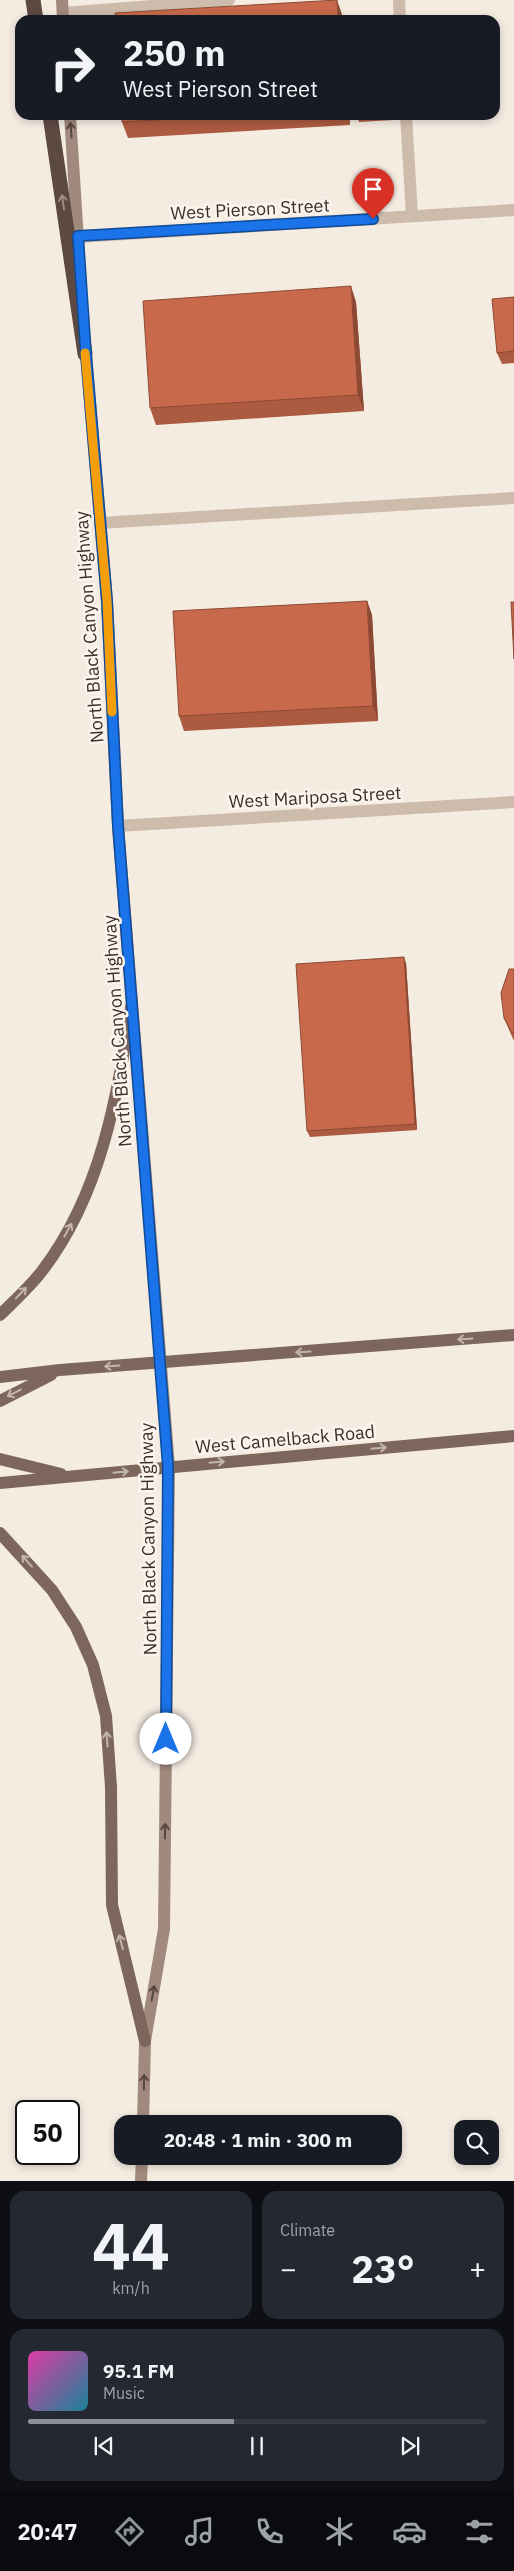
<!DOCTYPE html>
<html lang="en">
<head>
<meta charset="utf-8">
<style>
	:root { --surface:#171b24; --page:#242831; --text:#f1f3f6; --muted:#9ea1a6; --line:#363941; --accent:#8c9099 }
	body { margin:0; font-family:"IBM Plex Sans",sans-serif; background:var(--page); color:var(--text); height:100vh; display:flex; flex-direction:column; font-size:19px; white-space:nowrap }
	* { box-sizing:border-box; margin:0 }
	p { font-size:16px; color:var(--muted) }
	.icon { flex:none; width:28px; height:28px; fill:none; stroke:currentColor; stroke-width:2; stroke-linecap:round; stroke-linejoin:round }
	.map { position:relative; height:2181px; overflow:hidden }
	.panel { display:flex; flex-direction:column; gap:10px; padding:10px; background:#0d0f14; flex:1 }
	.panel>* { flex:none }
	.banner { position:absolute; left:15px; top:15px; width:485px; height:105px; border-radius:15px; box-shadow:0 2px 8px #0003; background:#171b24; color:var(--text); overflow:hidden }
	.fabs { position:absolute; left:454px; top:2120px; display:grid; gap:10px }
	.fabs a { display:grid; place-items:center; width:45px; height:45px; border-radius:10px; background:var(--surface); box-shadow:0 2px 8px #0003; font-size:25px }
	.speed { position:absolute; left:15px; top:2100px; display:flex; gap:10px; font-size:25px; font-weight:700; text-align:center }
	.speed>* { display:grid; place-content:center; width:65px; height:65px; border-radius:50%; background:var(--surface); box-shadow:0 2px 8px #0003; line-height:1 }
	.speed .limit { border:2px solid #111; border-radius:8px; background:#fff; color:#111 }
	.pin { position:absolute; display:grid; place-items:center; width:42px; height:42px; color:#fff; margin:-51px -21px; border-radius:50% 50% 50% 0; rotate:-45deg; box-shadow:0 0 5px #0007 }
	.pin .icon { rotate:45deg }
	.me { position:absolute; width:55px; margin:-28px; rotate:0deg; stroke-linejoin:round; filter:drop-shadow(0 0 4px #0008) }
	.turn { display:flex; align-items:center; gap:18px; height:105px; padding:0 25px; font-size:22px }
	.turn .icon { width:65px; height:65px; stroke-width:2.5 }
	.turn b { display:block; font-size:35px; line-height:42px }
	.big { font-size:38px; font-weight:800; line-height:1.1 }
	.panel .tile { flex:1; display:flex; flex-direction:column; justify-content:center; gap:8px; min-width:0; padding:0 18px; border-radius:15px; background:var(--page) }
	.panel .dial { align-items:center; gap:0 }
	.dial b { font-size:65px; line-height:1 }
	.song { display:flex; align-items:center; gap:15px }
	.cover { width:60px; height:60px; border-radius:8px; background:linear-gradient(135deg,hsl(320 70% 55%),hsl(190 70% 35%)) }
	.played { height:5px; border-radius:2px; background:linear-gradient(90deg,var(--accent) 45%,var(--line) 45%) }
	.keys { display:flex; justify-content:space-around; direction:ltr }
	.heat { display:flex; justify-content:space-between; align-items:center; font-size:28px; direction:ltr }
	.panel .tiles { flex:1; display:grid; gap:10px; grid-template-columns:1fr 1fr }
	.tile:last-child { grid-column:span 2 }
	.trip { position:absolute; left:114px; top:2115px; width:288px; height:50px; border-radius:15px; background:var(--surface); box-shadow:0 2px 8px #0003; font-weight:800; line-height:50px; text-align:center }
	.menu { display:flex; height:80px; justify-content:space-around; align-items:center; background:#090b0e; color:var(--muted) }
	.menu .icon { width:35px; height:35px }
	.menu .selected { color:var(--accent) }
	.menu b { font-size:22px; color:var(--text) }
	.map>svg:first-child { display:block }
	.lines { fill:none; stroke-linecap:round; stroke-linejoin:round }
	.lane { stroke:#cdbbac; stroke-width:12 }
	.street { stroke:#cdbbac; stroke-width:12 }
	.secondary { stroke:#a18a7d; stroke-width:12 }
	.primary { stroke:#7d675c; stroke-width:12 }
	.highway { stroke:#5c4a42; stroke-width:15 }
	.wall { fill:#ac5a40 }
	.shaded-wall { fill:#8c4a34 }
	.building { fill:#c8694b; stroke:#8c4a34 }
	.oneway { stroke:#544640 }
	.oneway2 { stroke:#9c8e87 }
	.oneway3 { stroke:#c2b5ac }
	.route-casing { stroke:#114b97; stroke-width:12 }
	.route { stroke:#1a73e8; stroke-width:9 }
	.slow { stroke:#f59e0b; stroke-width:9 }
	.labels { text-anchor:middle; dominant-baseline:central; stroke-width:5; stroke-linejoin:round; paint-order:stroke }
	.street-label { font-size:18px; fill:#3b302b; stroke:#fbf5ee }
</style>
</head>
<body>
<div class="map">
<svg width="514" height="2181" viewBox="0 0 514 2181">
	<rect width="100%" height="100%" fill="#f4ebe1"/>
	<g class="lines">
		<!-- lane -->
		<path class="lane" d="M399 0 400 20
			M63 13 229 0
			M406 115 412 216
			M100 523 514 498"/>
		<!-- street -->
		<path class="street" d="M78 237 514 210
			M118 826 514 802"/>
		<!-- secondary -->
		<path class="secondary" d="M62 0 63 20
			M70 115 81 287
			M85 344 107 601 118 826 169 1467 164 1929 145 2041 143 2124
			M141 2181 142 2156"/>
		<!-- primary -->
		<path class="primary" d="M0 1315C14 1301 30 1287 42 1271 102 1193 117 1096 132 1002
			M0 1377 60 1370 514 1335
			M0 1401 51 1375
			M0 1459 61 1474
			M0 1483 514 1436
			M0 1533 52 1590 76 1627 93 1665 106 1716 111 1787 112 1905 145 2041"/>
		<!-- highway -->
		<path class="highway" d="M33 0 36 20
			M50 115 85 354"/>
	</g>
	<!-- wall -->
	<path class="wall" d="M122 115H349L350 125 128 138 122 122Z
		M356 115H392L393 120 359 122Z
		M514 297V363L502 364 497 353Z
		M356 302 364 411 156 425 150 408Z
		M367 601 372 615 378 721 184 731 179 716Z
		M406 963 417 1130 310 1137 307 1131Z
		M514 969V1041L510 1032 504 1018Z"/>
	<!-- shaded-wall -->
	<path class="shaded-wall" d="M337 0 343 17V20H338Z
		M346 115H349L350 125Z
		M351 286 356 302 364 411 358 395Z
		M367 601 372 615 378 721 373 706Z
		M404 957 406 963 417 1130 415 1124Z"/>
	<!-- building -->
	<path class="building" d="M337 0 338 20H116L115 13Z
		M122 115H240L122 122Z
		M351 286 358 395 150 408 143 301Z
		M514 297V351L497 353 492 299Z
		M367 601 373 706 179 716 173 611Z
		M511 602H514V659Z
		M404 957 415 1124 307 1131 296 964Z
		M509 969H514V1033H512L504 1018 501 993Z"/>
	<!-- one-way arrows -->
	<defs><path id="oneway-shaft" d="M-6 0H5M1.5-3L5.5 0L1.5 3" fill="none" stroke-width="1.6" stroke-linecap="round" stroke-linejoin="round" transform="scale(1.25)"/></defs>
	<g class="oneway">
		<use href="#oneway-shaft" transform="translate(71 130) rotate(-94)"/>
		<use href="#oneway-shaft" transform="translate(165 1831) rotate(-89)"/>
		<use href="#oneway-shaft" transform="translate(153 1993) rotate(-80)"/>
		<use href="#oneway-shaft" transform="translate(144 2082) rotate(-89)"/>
	</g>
	<use class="oneway2" href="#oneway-shaft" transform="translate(63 202) rotate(-98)"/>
	<g class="oneway3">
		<use href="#oneway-shaft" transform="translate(68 1230) rotate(-61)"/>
		<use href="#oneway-shaft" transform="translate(21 1293) rotate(-46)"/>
		<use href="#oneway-shaft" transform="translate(465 1339) rotate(176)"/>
		<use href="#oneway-shaft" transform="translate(303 1352) rotate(176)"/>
		<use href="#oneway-shaft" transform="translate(112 1366) rotate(176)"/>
		<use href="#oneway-shaft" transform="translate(14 1393) rotate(153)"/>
		<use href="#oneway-shaft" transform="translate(379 1448) rotate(-5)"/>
		<use href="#oneway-shaft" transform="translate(217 1462) rotate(-5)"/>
		<use href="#oneway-shaft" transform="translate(121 1472) rotate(-6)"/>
		<use href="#oneway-shaft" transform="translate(27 1561) rotate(-131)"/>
		<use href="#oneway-shaft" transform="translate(107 1739) rotate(-94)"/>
		<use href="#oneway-shaft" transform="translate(121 1942) rotate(-104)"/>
	</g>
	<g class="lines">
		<defs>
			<path id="route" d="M166 1739 168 1467 118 826 107 601 86 354 78 236 373 219"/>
		</defs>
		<!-- route casing -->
		<use href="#route" class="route-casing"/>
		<!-- route -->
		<use href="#route" class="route"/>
		<!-- slow -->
		<path class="slow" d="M85 353 107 601 112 712"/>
	</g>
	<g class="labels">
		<!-- street labels -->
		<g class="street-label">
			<text transform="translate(250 209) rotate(-3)">West Pierson Street</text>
			<text transform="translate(89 627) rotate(-94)">North Black Canyon Highway</text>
			<text transform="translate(315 797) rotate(-3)">West Mariposa Street</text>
			<text transform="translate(117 1031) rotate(-94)">North Black Canyon Highway</text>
			<text transform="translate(285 1439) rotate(-5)">West Camelback Road</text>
			<text transform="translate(148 1539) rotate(-91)">North Black Canyon Highway</text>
		</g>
	</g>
</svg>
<div class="fabs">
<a><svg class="icon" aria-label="search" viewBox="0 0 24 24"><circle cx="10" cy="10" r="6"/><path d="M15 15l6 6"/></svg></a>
</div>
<div class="speed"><div class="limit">50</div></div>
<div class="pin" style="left:373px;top:219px;background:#d93025"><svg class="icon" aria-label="arrive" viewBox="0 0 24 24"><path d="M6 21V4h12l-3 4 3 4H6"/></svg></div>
<svg class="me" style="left:166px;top:1739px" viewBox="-20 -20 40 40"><circle r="19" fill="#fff"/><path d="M0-13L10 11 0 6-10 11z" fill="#1a73e8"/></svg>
<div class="trip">20:48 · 1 min · 300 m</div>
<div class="banner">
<div class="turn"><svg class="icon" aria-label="right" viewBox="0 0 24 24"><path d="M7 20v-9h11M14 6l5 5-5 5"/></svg><div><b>250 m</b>West Pierson Street</div></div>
</div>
</div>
<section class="panel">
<div class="tiles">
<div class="tile dial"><b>44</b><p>km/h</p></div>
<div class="tile"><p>Climate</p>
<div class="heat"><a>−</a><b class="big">23°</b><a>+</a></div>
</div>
<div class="tile">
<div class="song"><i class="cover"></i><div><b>95.1 FM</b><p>Music</p></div></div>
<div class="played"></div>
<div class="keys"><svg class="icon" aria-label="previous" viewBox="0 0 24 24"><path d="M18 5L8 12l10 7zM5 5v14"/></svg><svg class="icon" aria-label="pause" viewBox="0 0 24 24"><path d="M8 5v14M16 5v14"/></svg><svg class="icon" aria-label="next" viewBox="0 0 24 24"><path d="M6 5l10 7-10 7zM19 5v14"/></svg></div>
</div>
</div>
</section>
<nav class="menu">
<b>20:47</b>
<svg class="icon selected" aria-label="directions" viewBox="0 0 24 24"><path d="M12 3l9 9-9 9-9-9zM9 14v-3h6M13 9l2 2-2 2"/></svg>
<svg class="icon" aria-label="music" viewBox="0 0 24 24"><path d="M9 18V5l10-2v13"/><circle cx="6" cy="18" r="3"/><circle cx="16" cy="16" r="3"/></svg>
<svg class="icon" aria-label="phone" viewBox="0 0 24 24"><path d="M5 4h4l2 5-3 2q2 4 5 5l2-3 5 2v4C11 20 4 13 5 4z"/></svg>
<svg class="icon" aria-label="climate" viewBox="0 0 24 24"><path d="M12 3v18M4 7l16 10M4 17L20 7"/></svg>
<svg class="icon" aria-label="car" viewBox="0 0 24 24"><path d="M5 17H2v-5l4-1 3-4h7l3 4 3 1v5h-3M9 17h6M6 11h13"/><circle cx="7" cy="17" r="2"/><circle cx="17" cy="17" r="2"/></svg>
<svg class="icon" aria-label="filters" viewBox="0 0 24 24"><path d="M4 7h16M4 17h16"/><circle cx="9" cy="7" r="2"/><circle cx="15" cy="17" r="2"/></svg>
</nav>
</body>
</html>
